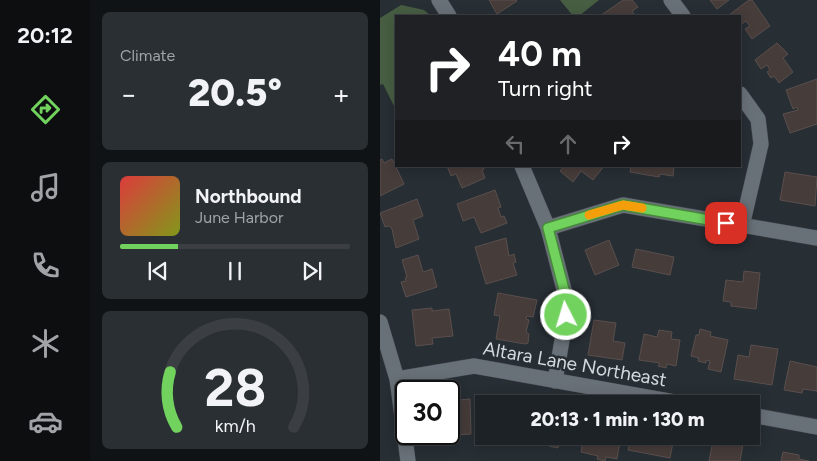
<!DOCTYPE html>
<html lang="en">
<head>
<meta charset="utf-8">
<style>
	:root { --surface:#1d2227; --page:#2a2f33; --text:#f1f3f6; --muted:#a0a4a7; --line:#3b3f44; --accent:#71d25e }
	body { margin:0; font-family:Figtree,sans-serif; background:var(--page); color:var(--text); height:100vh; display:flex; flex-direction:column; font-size:19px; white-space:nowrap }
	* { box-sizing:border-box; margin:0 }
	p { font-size:16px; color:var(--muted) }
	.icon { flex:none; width:28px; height:28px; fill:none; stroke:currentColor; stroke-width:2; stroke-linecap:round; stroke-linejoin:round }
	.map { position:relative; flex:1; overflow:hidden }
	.drawer { display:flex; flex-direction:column; gap:12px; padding:12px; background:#101315; width:290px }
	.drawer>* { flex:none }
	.guide { position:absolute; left:15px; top:15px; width:346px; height:152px; border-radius:0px; box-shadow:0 2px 12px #0003,0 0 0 1px var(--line); background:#202124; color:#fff; overflow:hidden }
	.speed { position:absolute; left:15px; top:380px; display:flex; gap:10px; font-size:25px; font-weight:700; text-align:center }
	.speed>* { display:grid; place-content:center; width:65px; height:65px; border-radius:50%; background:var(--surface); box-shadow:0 2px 12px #0003,0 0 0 1px var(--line); line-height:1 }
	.speed .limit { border:2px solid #111; border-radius:8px; background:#fff; color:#111 }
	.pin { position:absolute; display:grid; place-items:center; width:42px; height:42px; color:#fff; margin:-21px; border-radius:10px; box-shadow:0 2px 8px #0006 }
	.me { position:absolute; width:55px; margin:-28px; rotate:355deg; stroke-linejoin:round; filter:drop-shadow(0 0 4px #0008) }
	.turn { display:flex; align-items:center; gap:18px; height:105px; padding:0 20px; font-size:22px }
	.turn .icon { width:65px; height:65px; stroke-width:2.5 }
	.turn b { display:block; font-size:35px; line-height:42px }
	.lanes { display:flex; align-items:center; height:48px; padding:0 20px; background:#0003; justify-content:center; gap:25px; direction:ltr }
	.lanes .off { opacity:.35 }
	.big { font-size:38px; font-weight:800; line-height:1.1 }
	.drawer .card { flex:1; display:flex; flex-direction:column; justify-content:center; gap:8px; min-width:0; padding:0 18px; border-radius:8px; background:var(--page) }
	.drawer .dial { align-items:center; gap:0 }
	.dial svg { height:130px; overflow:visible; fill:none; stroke:var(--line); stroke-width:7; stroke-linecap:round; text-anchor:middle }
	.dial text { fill:var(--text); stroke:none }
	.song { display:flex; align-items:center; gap:15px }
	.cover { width:60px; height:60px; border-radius:8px; background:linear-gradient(135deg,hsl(0 70% 55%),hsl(70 70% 35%)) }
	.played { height:5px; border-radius:2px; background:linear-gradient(90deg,var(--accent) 25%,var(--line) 25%) }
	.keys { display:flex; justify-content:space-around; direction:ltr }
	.heat { display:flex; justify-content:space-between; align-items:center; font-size:28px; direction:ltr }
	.trip { position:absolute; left:95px; top:395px; width:285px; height:50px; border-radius:0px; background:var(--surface); box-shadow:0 2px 12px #0003,0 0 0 1px var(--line); font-weight:800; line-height:50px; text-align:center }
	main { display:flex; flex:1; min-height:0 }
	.tab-bar { display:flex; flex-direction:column; width:90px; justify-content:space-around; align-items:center; background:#0c0e10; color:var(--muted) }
	.tab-bar .icon { width:35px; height:35px }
	.tab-bar .current { color:var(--accent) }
	.tab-bar b { font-size:22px; color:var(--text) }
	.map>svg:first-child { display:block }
	.green { fill:#475e43 }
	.building { fill:#463c3a; stroke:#5a4f4d }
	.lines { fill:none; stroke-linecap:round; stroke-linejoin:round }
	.minor-casing { stroke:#43494e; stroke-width:16 }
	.minor { stroke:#697178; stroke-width:15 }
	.route-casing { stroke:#49883d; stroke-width:12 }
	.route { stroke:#71d25e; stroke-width:9 }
	.slow { stroke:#f59e0b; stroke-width:9 }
	.labels { text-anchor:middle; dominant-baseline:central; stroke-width:5; stroke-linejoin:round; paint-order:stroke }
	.street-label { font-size:19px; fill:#d4d9dd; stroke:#272e34 }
</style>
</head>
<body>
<main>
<nav class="tab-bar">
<b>20:12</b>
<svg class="icon current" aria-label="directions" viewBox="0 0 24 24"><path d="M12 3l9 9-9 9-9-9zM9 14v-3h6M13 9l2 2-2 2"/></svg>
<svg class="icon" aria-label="music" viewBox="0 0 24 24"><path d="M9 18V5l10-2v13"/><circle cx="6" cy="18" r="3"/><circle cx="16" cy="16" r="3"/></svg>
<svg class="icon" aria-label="phone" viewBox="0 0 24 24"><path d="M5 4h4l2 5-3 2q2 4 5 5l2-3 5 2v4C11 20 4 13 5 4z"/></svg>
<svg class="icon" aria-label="climate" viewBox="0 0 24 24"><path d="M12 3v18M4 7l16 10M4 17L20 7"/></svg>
<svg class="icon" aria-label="car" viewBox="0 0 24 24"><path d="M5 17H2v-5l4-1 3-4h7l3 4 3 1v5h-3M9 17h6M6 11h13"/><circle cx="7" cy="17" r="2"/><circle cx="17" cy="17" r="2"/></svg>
</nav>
<section class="drawer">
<div class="card"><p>Climate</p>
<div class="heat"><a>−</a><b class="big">20.5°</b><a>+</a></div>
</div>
<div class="card">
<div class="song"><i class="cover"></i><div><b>Northbound</b><p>June Harbor</p></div></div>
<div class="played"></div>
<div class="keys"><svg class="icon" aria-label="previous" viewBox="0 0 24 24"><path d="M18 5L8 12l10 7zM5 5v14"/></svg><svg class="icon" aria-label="pause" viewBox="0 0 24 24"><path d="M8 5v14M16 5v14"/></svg><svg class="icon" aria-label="next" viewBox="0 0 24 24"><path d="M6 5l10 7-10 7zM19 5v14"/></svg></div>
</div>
<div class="card dial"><svg viewBox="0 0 100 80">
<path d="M14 69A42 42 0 1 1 86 69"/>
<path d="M14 69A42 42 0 0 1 10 35" stroke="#71d25e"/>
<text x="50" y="56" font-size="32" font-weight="700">28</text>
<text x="50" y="72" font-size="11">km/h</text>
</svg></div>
</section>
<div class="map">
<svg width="437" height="461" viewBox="0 0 437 461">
	<rect width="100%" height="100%" fill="#272e34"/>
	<!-- green -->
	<path class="green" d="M180 0H219L199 16H193Z
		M21 5 44 10 51 16H16L15 108 3 84 0 85V18Z"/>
	<!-- building -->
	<path class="building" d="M109 0H136L137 1 117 14Z
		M243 0H252L258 7 252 11 255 15 253 16H220Z
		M330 0H349L337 9Z
		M369 0H372L390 26 372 39 365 29 370 26 366 21 360 25V16L349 15Z
		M397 43 408 54 403 58 413 72 399 83 394 76 391 78 387 72 390 70 387 65 381 69 375 60Z
		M437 79V124L410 133 403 114 418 110 417 107 413 109 406 90Z
		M2 159 4 163 12 159 24 184 0 196V160Z
		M67 166H103L104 169 102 170 105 178 82 188 76 174 71 176Z
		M184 166H224L213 180 201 171 193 182 180 171Z
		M251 166H294L293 176 280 174 279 177 250 172Z
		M405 172 437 177 435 206 400 200Z
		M115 190 121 207 118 208 121 217 124 216 127 223 101 233 94 217 83 221 77 204Z
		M37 199 43 216 33 220 39 239 16 248 12 229 9 226 5 227 0 213Z
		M126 238 129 256 134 254 136 262 133 263 137 275 106 284 95 247Z
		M229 240 239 265 215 275 205 250Z
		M256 249 294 257 290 275 252 267Z
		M38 255 43 272 52 269 57 287 26 297 21 282 26 281 25 278 27 277 22 260Z
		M364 271 380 273 376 309 351 306V302L343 301 346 280 363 282Z
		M118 293 157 300 153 317 147 316 146 319 149 320 146 332 149 334 148 343 145 344 116 339 120 316 114 315Z
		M52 308V311L69 309 73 336 52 338 53 344 36 346 32 310Z
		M214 320 236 323 233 341 245 343 242 360 208 355Z
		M320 329 331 332 330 336 348 340 341 372 328 369 330 361 326 360V363L318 361 319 358 311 356 316 335H319Z
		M279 330 292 332 291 339 300 340 296 366 287 364 286 368 278 366 280 363 259 360 264 334 277 337Z
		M371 345 398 349 392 385 354 379 358 355 369 357Z
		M410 361 437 367V391L423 389 422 393 404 390Z
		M90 399 91 434 56 436V434H69V401Z
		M155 436H188L187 442 180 441 178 448 169 446 170 439Z
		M204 436H241L237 459 226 457 225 461 217 459 218 456 201 452Z
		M251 436 294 437 290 458 248 450Z
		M333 441 349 445 350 442 363 444 360 461H329Z
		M403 452 419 455V459L429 461H401Z"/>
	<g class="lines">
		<defs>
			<path id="minor" d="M59 0 69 16
				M291 0 303 16
				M360 94 378 119 381 144 362 226
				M142 166 168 228 188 305 175 381
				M168 228 243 205 437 238
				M0 322 17 379 28 461
				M17 379 94 366 306 404
				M371 415 437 427"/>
		</defs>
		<!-- minor casing -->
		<use href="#minor" class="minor-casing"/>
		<!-- minor -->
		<use href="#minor" class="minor"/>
	</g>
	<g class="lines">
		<defs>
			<path id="route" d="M186 315 188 305 168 228 243 205 346 223"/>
		</defs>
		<!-- route casing -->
		<use href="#route" class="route-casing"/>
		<!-- route -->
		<use href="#route" class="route"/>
		<!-- slow -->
		<path class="slow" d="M209 215 243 205 262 208"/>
	</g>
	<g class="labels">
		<!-- street labels -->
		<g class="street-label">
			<text transform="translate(195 364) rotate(10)">Altara Lane Northeast</text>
		</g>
	</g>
</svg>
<div class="speed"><div class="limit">30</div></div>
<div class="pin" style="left:346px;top:223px;background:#d93025"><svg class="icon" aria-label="arrive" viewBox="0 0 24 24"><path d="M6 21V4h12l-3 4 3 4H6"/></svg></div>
<svg class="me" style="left:186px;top:315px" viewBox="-20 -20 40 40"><circle r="17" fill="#71d25e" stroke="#fff" stroke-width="3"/><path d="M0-11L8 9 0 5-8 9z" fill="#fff"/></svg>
<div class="trip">20:13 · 1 min · 130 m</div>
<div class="guide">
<div class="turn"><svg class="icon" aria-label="right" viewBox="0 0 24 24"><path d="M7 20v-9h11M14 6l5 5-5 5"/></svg><div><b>40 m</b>Turn right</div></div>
<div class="lanes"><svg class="icon off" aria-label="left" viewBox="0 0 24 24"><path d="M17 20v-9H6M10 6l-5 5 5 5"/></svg><svg class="icon off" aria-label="ahead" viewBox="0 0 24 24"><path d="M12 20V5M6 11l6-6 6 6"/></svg><svg class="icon" aria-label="right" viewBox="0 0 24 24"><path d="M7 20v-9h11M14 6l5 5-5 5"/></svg></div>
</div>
</div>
</main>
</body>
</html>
